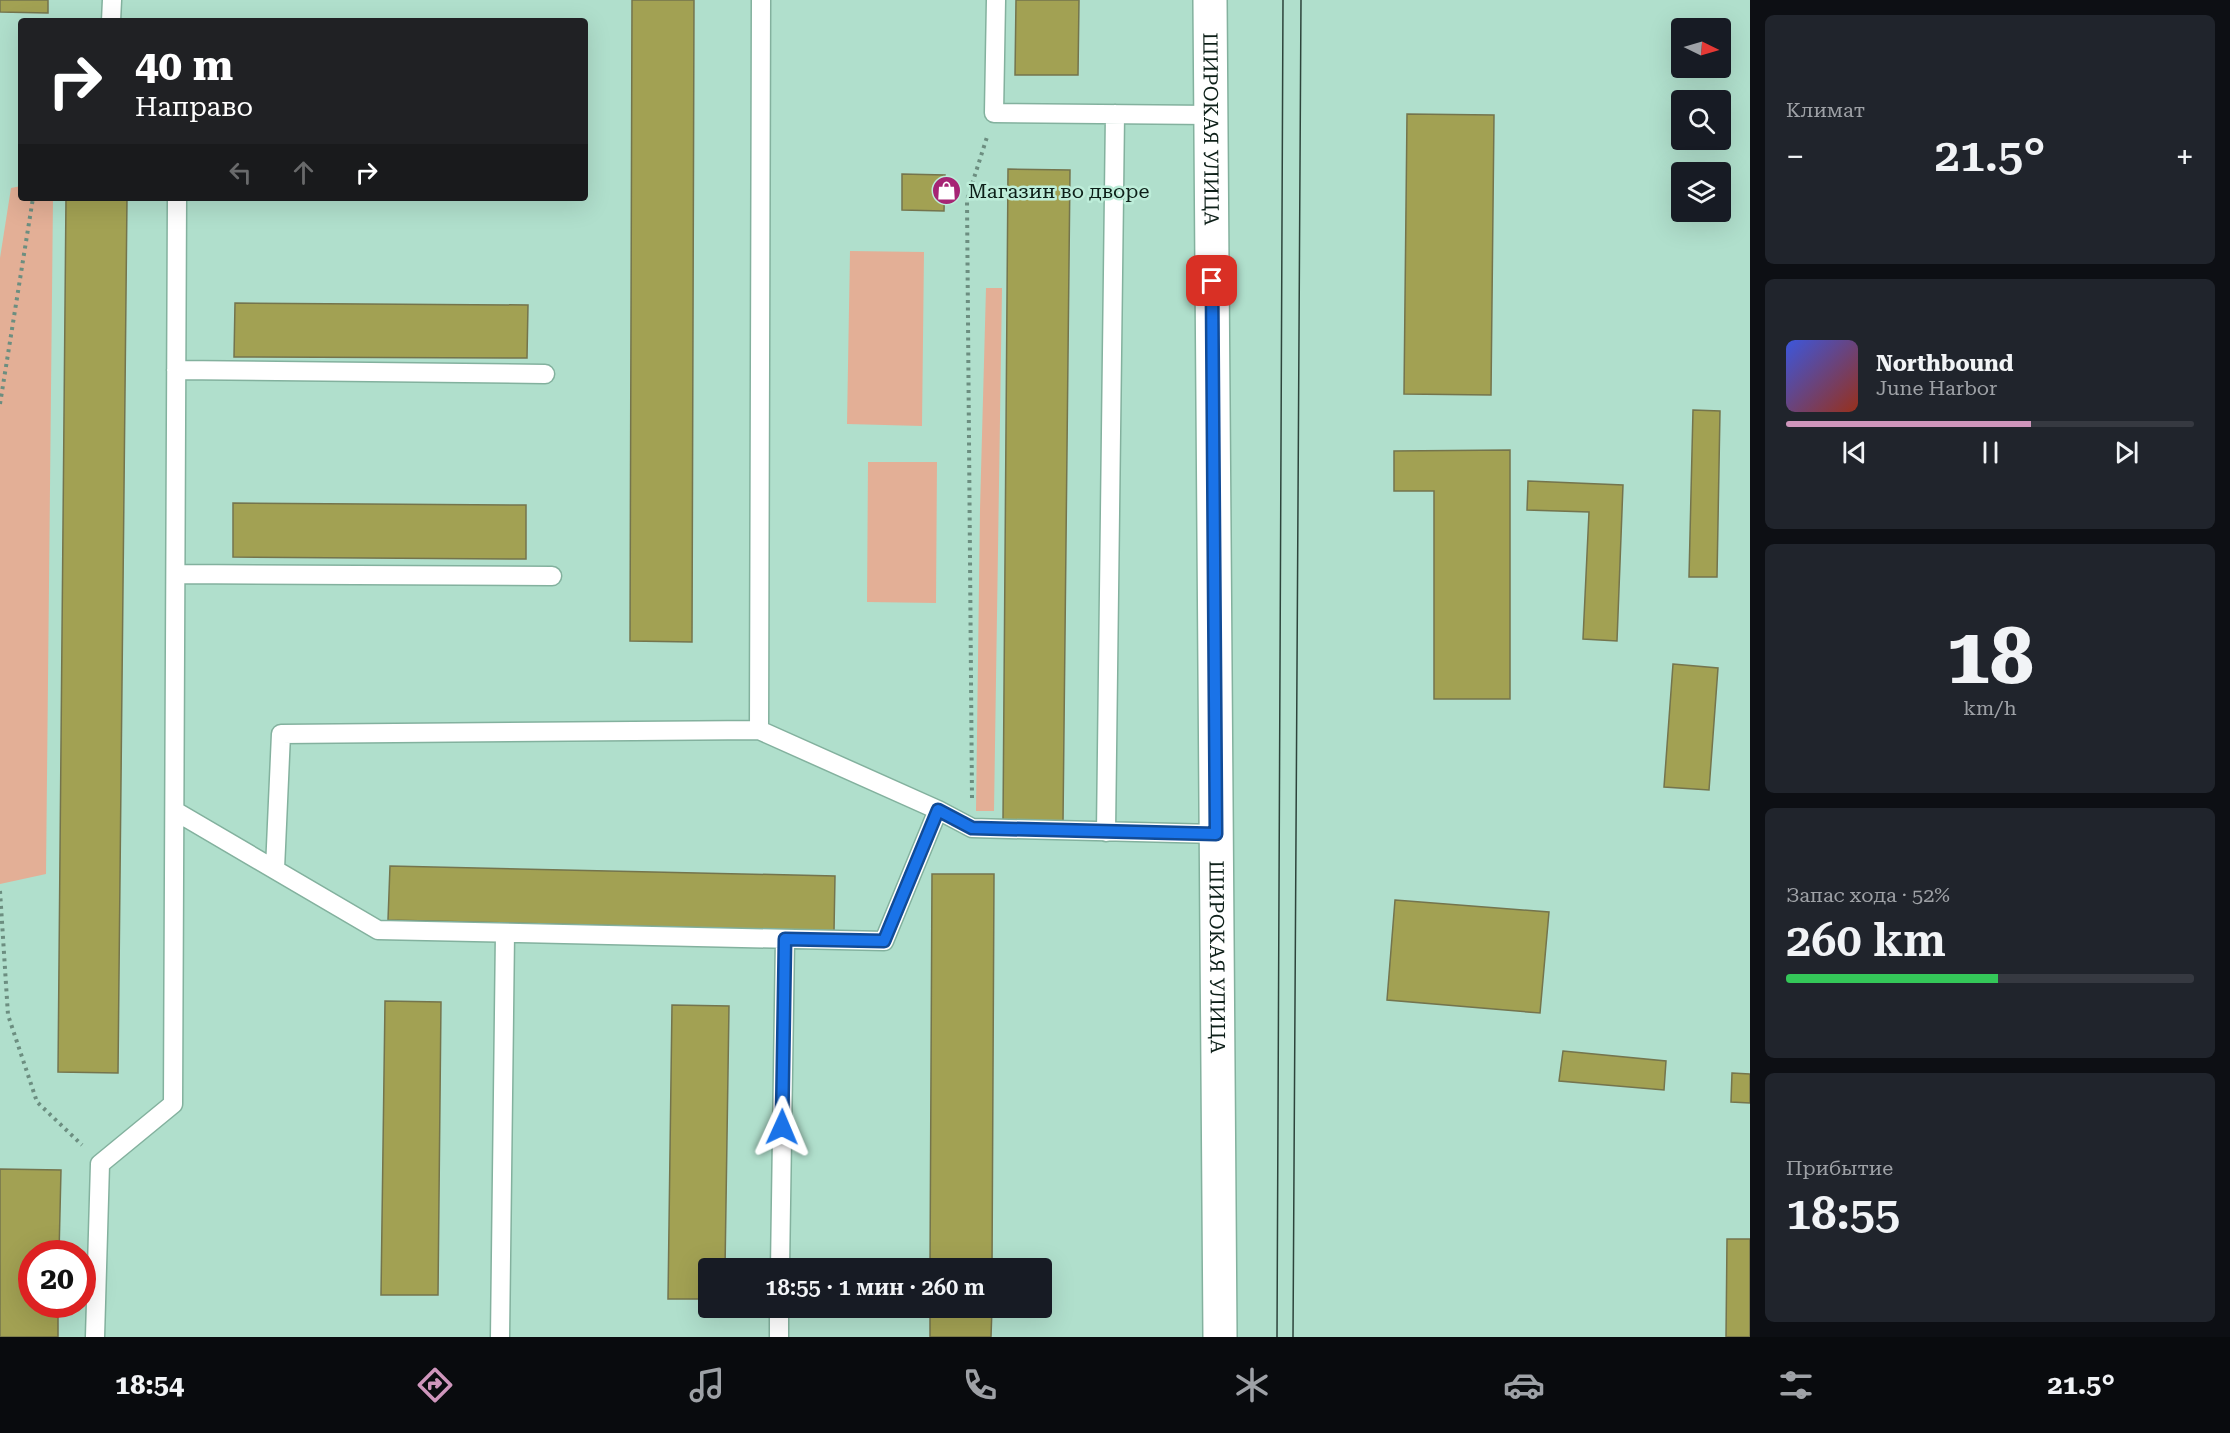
<!DOCTYPE html>
<html lang="ru">
<head>
<meta charset="utf-8">
<style>
	:root { --surface:#171b24; --page:#20242c; --text:#f1f3f6; --muted:#9ea1a6; --line:#363941; --accent:#cf96bc }
	body { margin:0; font-family:"Roboto Serif",serif; background:var(--page); color:var(--text); height:100vh; display:flex; flex-direction:column; font-size:22px; white-space:nowrap }
	* { box-sizing:border-box; margin:0 }
	p { font-size:20px; color:var(--muted) }
	.icon { flex:none; width:33px; height:33px; fill:none; stroke:currentColor; stroke-width:2; stroke-linecap:round; stroke-linejoin:round }
	.map { position:relative; flex:1; overflow:hidden }
	.side { display:flex; flex-direction:column; gap:15px; padding:15px; background:#0d0f14; width:480px }
	.side>* { flex:none }
	.hud { position:absolute; left:18px; top:18px; width:570px; height:183px; border-radius:6px; box-shadow:0 6px 24px #0002; background:#202124; color:#fff; overflow:hidden }
	.needle { width:39px; rotate:95deg }
	.controls { position:absolute; left:1671px; top:18px; display:grid; gap:12px }
	.controls a { display:grid; place-items:center; width:60px; height:60px; border-radius:6px; background:var(--surface); box-shadow:0 6px 24px #0002; font-size:30px }
	.speed { position:absolute; left:18px; top:1240px; display:flex; gap:12px; font-size:30px; font-weight:700; text-align:center }
	.speed>* { display:grid; place-content:center; width:78px; height:78px; border-radius:50%; background:var(--surface); box-shadow:0 6px 24px #0002; line-height:1 }
	.speed .limit { border:9px solid #d22; background:#fff; color:#111 }
	.pin { position:absolute; display:grid; place-items:center; width:51px; height:51px; color:#fff; margin:-26px; border-radius:12px; box-shadow:0 3px 9px #0006 }
	.me { position:absolute; width:66px; margin:-33px; rotate:1deg; stroke-linejoin:round; filter:drop-shadow(0 0 4px #0008) }
	.turn { display:flex; align-items:center; gap:21px; height:126px; padding:0 18px; font-size:27px }
	.turn .icon { width:78px; height:78px; stroke-width:2.5 }
	.turn b { display:block; font-size:42px; line-height:51px }
	.lanes { display:flex; align-items:center; height:57px; padding:0 18px; background:#0003; justify-content:center; gap:30px; direction:ltr }
	.lanes .off { opacity:.35 }
	.big { font-size:45px; font-weight:600; line-height:1.1 }
	.side .tile { flex:1; display:flex; flex-direction:column; justify-content:center; gap:9px; min-width:0; padding:0 21px; border-radius:9px; background:var(--page) }
	.side .dial { align-items:center; gap:0 }
	.dial b { font-size:78px; line-height:1 }
	.song { display:flex; align-items:center; gap:18px }
	.cover { width:72px; height:72px; border-radius:9px; background:linear-gradient(135deg,hsl(230 70% 55%),hsl(10 70% 35%)) }
	.played { height:6px; border-radius:3px; background:linear-gradient(90deg,var(--accent) 60%,var(--line) 60%) }
	.keys { display:flex; justify-content:space-around; direction:ltr }
	.heat { display:flex; justify-content:space-between; align-items:center; font-size:33px; direction:ltr }
	.charge { height:9px; border-radius:4px; background:linear-gradient(90deg,#34c759 52%,var(--line) 0) }
	.trip { position:absolute; left:698px; top:1258px; width:354px; height:60px; border-radius:6px; background:var(--surface); box-shadow:0 6px 24px #0002; font-weight:600; line-height:60px; text-align:center }
	.tabs { display:flex; height:96px; justify-content:space-around; align-items:center; background:#090b0e; color:var(--muted) }
	.tabs .icon { width:42px; height:42px }
	.tabs .current { color:var(--accent) }
	.tabs b { font-size:27px; color:var(--text) }
	main { display:flex; flex:1; min-height:0 }
	.map>svg:first-child { display:block }
	.green { fill:#e3af96 }
	.building { fill:#a2a153; stroke:#74744d; stroke-width:1.5 }
	.lines { fill:none; stroke-linecap:round; stroke-linejoin:round }
	.service-casing { stroke:#83b19e; stroke-width:21 }
	.tertiary-casing { stroke:#83b19e; stroke-width:36 }
	.path { stroke:#6c8e80; stroke-width:4; stroke-dasharray:3 4.5; stroke-linecap:butt }
	.service { stroke:#fff; stroke-width:18 }
	.tertiary { stroke:#fff; stroke-width:33 }
	.tram { stroke:#2d443b; stroke-width:1.5 }
	.route-casing { stroke:#114b97; stroke-width:15 }
	.route { stroke:#1a73e8; stroke-width:10 }
	.labels { text-anchor:middle; dominant-baseline:central; stroke-width:5; stroke-linejoin:round; paint-order:stroke }
	.street-label { font-size:20px; fill:#0d1f18; stroke:#bdedd9 }
	.poi-label { font-size:20px; fill:#0d1f18; stroke:#bdedd9; text-anchor:start }
</style>
</head>
<body>
<main>
<div class="map">
<svg width="1750" height="1337" viewBox="0 0 1750 1337">
	<rect width="100%" height="100%" fill="#b0dfcc"/>
	<!-- green -->
	<path class="green" d="M21 186V198H53L46 874 0 884V258L11 188Z
		M850 251 924 252 922 426 847 424Z
		M986 288H1002L994 811H976L980 509Z
		M868 462H937L936 603 867 602Z"/>
	<!-- building -->
	<path class="building" d="M0 0H48V13L0 12Z
		M632 0H694L692 642 630 641Z
		M1016 0H1079L1078 75H1015Z
		M1407 114 1494 115 1491 395 1404 394Z
		M1008 169 1070 170 1063 822H1003Z
		M902 174 945 175 944 211 902 210Z
		M66 198H127L118 1073 58 1072Z
		M235 303 528 305 527 358 234 357Z
		M1693 410 1720 411 1717 577H1689Z
		M1510 450V699H1434V491H1394V451Z
		M1528 481 1623 485 1617 641 1583 639 1589 512 1527 510Z
		M233 503 526 505V559L233 557Z
		M1673 664 1718 668 1709 790 1664 787Z
		M390 866 835 876 834 931 388 920Z
		M932 874H994L992 1269H930Z
		M1395 900 1549 912 1540 1013 1387 1000Z
		M385 1001 441 1002 438 1295H381Z
		M672 1005 729 1006 725 1269H708V1299H668Z
		M1563 1051 1666 1061 1664 1090 1559 1081Z
		M1732 1073 1750 1074V1103L1731 1102Z
		M0 1169 61 1170 59 1254H32V1305H58V1337H0Z
		M1727 1239H1750V1337H1726Z
		M930 1308H992L991 1337H930Z"/>
	<g class="lines">
		<defs>
			<path id="service" d="M996 0 994 113 1211 115
				M111 21 112 0
				M176 370 545 374
				M176 574 552 576
				M759 730 761 0
				M175 811 378 930 884 941 938 810
				M1106 832 1115 114
				M275 869 281 734 759 730 938 810 972 828 1216 834
				M780 1269 785 939
				M95 1337 100 1164 173 1104 177 198
				M500 1337 505 933
				M779 1337V1308"/>
			<g id="tertiary">
				<path id="s1" d="M1210 0 1220 1337"/>
			</g>
		</defs>
		<!-- service casing -->
		<use href="#service" class="service-casing"/>
		<!-- tertiary casing -->
		<use href="#tertiary" class="tertiary-casing"/>
		<!-- path -->
		<path class="path" d="M0 404 33 198
			M972 798 967 200 987 137
			M0 891 8 1015 37 1102 82 1145"/>
		<!-- service -->
		<use href="#service" class="service"/>
		<!-- tertiary -->
		<use href="#tertiary" class="tertiary"/>
		<!-- tram -->
		<path class="tram" d="M1277 1337 1283 0
			M1293 1337 1301 0"/>
	</g>
	<g class="lines">
		<defs>
			<path id="route" d="M782 1127 785 939 884 941 938 810 972 828 1216 834 1212 281"/>
		</defs>
		<!-- route casing -->
		<use href="#route" class="route-casing"/>
		<!-- route -->
		<use href="#route" class="route"/>
	</g>
	<!-- icons -->
	<defs>
		<symbol id="shop-disc" viewBox="-11 -11 22 22"><circle r="9.5" fill="#a62574" stroke="#bdedd9"/><path d="M-5-2.5h2.3a2.7 3.5 0 0 1 5.4 0H5L5.5 6h-11ZM-1.5-2.5h3a1.5 2.3 0 0 0-3 0Z" fill="#fff"/></symbol>
	</defs>
	<g fill-rule="evenodd">
		<use href="#shop-disc" x="930" y="174" width="33" height="33"/>
	</g>
	<g class="labels">
		<!-- street labels -->
		<g class="street-label">
			<text stroke="none"><textPath href="#s1" startOffset="129">ШИРОКАЯ УЛИЦА</textPath></text>
			<text stroke="none"><textPath href="#s1" startOffset="957">ШИРОКАЯ УЛИЦА</textPath></text>
		</g>
		<!-- poi labels -->
		<g class="poi-label">
			<text x="968" y="191">Магазин во дворе</text>
		</g>
	</g>
</svg>
<div class="controls">
<a><svg class="needle" viewBox="-14 -14 28 28"><path d="M0-13l5 13h-10z" fill="#e53935"/><path d="M0 13l5-13h-10z" fill="#9ea1a6"/></svg></a>
<a><svg class="icon" aria-label="search" viewBox="0 0 24 24"><circle cx="10" cy="10" r="6"/><path d="M15 15l6 6"/></svg></a>
<a><svg class="icon" aria-label="layers" viewBox="0 0 24 24"><path d="M12 4l9 5-9 5-9-5zM3 14l9 5 9-5"/></svg></a>
</div>
<div class="speed"><div class="limit">20</div></div>
<div class="pin" style="left:1212px;top:281px;background:#d93025"><svg class="icon" aria-label="arrive" viewBox="0 0 24 24"><path d="M6 21V4h12l-3 4 3 4H6"/></svg></div>
<svg class="me" style="left:782px;top:1127px" viewBox="-20 -20 40 40"><path d="M0-17L14 15 0 8-14 15z" fill="#1a73e8" stroke="#fff" stroke-width="4"/></svg>
<div class="trip">18:55 · 1 мин · 260 m</div>
<div class="hud">
<div class="turn"><svg class="icon" aria-label="right" viewBox="0 0 24 24"><path d="M7 20v-9h11M14 6l5 5-5 5"/></svg><div><b>40 m</b>Направо</div></div>
<div class="lanes"><svg class="icon off" aria-label="left" viewBox="0 0 24 24"><path d="M17 20v-9H6M10 6l-5 5 5 5"/></svg><svg class="icon off" aria-label="ahead" viewBox="0 0 24 24"><path d="M12 20V5M6 11l6-6 6 6"/></svg><svg class="icon" aria-label="right" viewBox="0 0 24 24"><path d="M7 20v-9h11M14 6l5 5-5 5"/></svg></div>
</div>
</div>
<section class="side">
<div class="tile"><p>Климат</p>
<div class="heat"><a>−</a><b class="big">21.5°</b><a>+</a></div>
</div>
<div class="tile">
<div class="song"><i class="cover"></i><div><b>Northbound</b><p>June Harbor</p></div></div>
<div class="played"></div>
<div class="keys"><svg class="icon" aria-label="previous" viewBox="0 0 24 24"><path d="M18 5L8 12l10 7zM5 5v14"/></svg><svg class="icon" aria-label="pause" viewBox="0 0 24 24"><path d="M8 5v14M16 5v14"/></svg><svg class="icon" aria-label="next" viewBox="0 0 24 24"><path d="M6 5l10 7-10 7zM19 5v14"/></svg></div>
</div>
<div class="tile dial"><b>18</b><p>km/h</p></div>
<div class="tile"><p>Запас хода · 52%</p><b class="big">260 km</b><div class="charge"></div></div>
<div class="tile"><p>Прибытие</p><b class="big">18:55</b></div>
</section>
</main>
<nav class="tabs">
<b>18:54</b>
<svg class="icon current" aria-label="directions" viewBox="0 0 24 24"><path d="M12 3l9 9-9 9-9-9zM9 14v-3h6M13 9l2 2-2 2"/></svg>
<svg class="icon" aria-label="music" viewBox="0 0 24 24"><path d="M9 18V5l10-2v13"/><circle cx="6" cy="18" r="3"/><circle cx="16" cy="16" r="3"/></svg>
<svg class="icon" aria-label="phone" viewBox="0 0 24 24"><path d="M5 4h4l2 5-3 2q2 4 5 5l2-3 5 2v4C11 20 4 13 5 4z"/></svg>
<svg class="icon" aria-label="climate" viewBox="0 0 24 24"><path d="M12 3v18M4 7l16 10M4 17L20 7"/></svg>
<svg class="icon" aria-label="car" viewBox="0 0 24 24"><path d="M5 17H2v-5l4-1 3-4h7l3 4 3 1v5h-3M9 17h6M6 11h13"/><circle cx="7" cy="17" r="2"/><circle cx="17" cy="17" r="2"/></svg>
<svg class="icon" aria-label="filters" viewBox="0 0 24 24"><path d="M4 7h16M4 17h16"/><circle cx="9" cy="7" r="2"/><circle cx="15" cy="17" r="2"/></svg>
<b>21.5°</b>
</nav>
</body>
</html>
